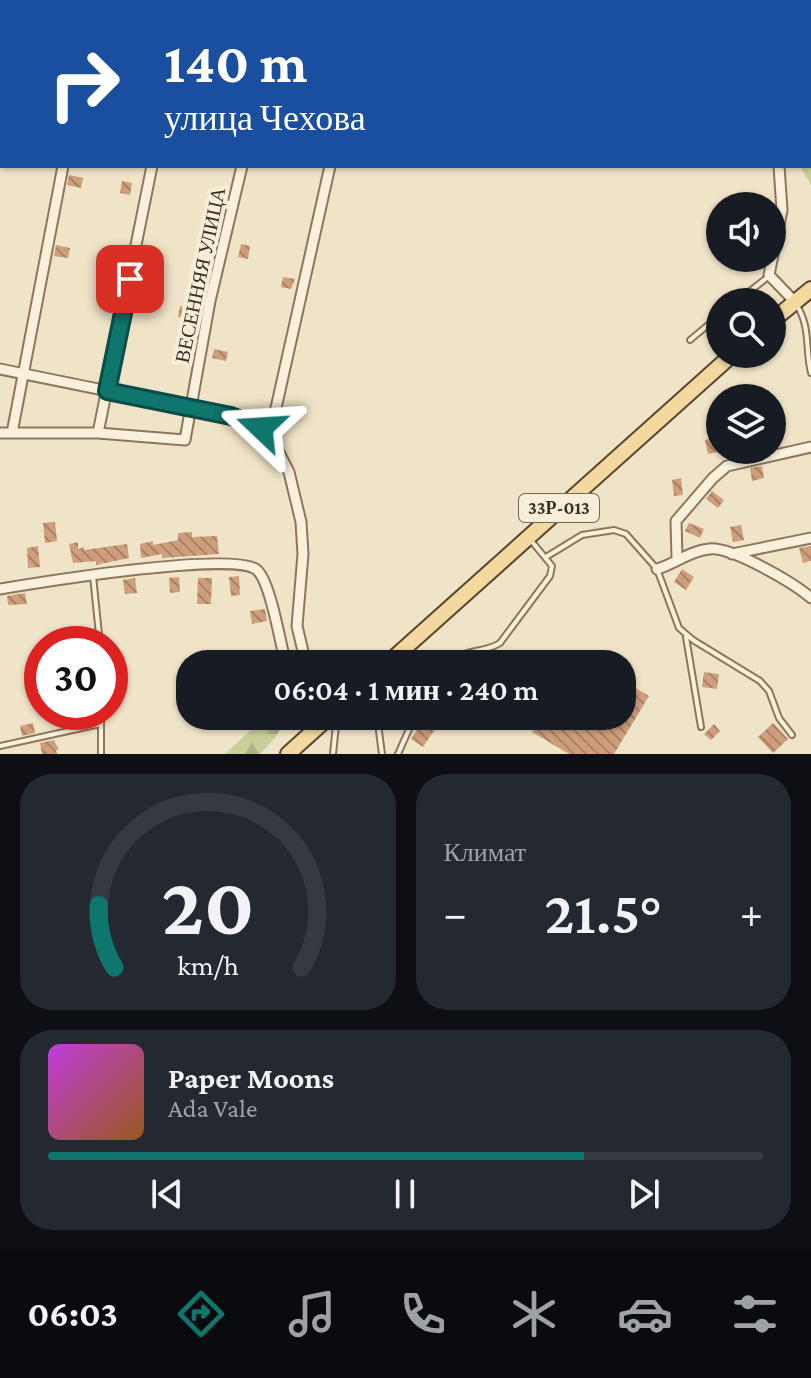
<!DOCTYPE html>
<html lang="ru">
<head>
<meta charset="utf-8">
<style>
	:root { --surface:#171b24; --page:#242831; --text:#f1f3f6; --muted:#9ea1a6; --line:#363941; --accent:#0f766e }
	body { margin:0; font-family:"Crimson Pro",serif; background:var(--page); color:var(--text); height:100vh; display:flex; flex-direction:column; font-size:30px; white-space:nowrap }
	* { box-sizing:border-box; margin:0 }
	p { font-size:26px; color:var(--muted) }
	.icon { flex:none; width:44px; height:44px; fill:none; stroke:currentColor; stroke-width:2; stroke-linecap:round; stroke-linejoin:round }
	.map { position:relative; height:754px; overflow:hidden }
	.details { display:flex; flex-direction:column; gap:20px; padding:20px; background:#0d0f14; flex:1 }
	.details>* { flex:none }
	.top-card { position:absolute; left:0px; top:0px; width:812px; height:168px; box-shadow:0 2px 6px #0004; background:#1a4fa0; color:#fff; overflow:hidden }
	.controls { position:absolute; left:706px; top:192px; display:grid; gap:16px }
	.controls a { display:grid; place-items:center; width:80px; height:80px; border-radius:50%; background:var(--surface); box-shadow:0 2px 6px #0004; font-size:40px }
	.speed { position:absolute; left:24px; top:626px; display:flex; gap:16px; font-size:40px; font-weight:700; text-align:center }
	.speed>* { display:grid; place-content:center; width:104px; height:104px; border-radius:50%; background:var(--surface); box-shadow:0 2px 6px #0004; line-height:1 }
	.speed .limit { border:12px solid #d22; background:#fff; color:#111 }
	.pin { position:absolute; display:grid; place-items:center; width:68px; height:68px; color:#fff; margin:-34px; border-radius:16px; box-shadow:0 4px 12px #0006 }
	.me { position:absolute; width:88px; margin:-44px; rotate:290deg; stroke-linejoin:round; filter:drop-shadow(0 0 6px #0008) }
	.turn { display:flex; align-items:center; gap:28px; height:168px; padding:0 32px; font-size:36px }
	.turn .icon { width:104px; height:104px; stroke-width:2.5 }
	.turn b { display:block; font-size:56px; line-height:68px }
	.big { font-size:60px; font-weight:600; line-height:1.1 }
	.details .widget { flex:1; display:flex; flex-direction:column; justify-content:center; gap:12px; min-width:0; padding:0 28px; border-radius:32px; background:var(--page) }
	.details .dial { align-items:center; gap:0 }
	.dial svg { height:208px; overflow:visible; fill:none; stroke:var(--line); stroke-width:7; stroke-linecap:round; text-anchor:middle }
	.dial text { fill:var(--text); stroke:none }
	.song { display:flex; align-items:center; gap:24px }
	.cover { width:96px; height:96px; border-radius:12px; background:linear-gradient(135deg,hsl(290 70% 55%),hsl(30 70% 35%)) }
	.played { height:8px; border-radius:4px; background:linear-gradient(90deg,var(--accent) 75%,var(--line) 75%) }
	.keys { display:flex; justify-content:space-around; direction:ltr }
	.heat { display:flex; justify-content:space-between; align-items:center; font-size:44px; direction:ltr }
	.details .tiles { flex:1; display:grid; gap:20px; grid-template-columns:1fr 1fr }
	.widget:last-child { grid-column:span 2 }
	.trip { position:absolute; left:176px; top:650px; width:460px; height:80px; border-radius:32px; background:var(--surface); box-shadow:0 2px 6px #0004; font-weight:600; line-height:80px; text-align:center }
	.dock { display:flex; height:128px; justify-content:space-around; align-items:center; background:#090b0e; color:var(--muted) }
	.dock .icon { width:56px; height:56px }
	.dock .active { color:var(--accent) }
	.dock b { font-size:36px; color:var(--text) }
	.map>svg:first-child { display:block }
	.grass { fill:#c9cf9b }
	.forest { fill:url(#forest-firs) }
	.building { fill:url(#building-back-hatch) }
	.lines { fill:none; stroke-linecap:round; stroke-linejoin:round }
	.lane-casing { stroke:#8d765c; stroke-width:8 }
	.street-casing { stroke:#8d765c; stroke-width:13 }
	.primary-casing { stroke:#5b4430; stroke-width:18 }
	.lane { stroke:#faf1dc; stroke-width:4 }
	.street { stroke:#faf1dc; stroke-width:9 }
	.primary { stroke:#f3d9a0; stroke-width:14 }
	.route-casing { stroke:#0a4d48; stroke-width:20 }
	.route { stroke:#0f766e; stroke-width:14 }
	.labels { text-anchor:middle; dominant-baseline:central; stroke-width:8; stroke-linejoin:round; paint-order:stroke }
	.shield { fill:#f7eed8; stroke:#756857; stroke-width:2 }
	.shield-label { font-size:18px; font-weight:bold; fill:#3d2e20 }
	.street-label { font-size:20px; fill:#3d2e20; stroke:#f7eed8 }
</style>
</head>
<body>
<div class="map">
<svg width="811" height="754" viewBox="0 0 811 754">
	<defs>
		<pattern id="forest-firs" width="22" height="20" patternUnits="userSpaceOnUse" patternTransform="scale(2)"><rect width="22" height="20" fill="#c9cf9b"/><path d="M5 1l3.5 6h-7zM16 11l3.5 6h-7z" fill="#aeb285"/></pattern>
		<pattern id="building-back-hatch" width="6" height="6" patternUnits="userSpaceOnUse" patternTransform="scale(2)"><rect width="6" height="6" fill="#cf9f7d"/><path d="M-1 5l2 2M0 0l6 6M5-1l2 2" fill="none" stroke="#a98266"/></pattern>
	</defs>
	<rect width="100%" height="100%" fill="#f0e4c8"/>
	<!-- grass -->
	<path class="grass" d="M708 0H811V185L800 166H810V2Z"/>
	<!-- forest -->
	<path class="forest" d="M271 716 280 717C285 732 269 744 260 754H225L259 722Z"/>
	<!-- building -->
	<path class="building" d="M69 175 83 178 81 188 67 185Z
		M122 181 132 183 130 195 120 193Z
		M241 244 250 246 248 259 238 257Z
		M56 245 70 248 68 258 54 256Z
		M283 277 295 279 291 289 281 287Z
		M180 306 191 309 189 319 178 317Z
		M214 349 228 352 226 361 212 358Z
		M714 438 717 452 708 454 705 440Z
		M762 466 764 478 752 481 750 468Z
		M681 478 683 495 674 496 672 480Z
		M712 491 724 500 718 508 706 499Z
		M55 522 57 541 45 543 43 523Z
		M689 523 704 529 700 538 685 531Z
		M741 525 744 540 733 542 730 527Z
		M192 532V537L217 536 219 554 162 558V554L141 558 140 544 153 541V545L178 540V533Z
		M78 542V549L84 547V550L127 544 129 558 96 565V561L73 563 69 544Z
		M38 546 40 567 28 568 27 548Z
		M811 546V561L803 563 799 548Z
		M682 569 694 577 686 590 674 582Z
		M239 576 240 595 231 596 229 577Z
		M179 577 180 592 170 593 169 578Z
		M135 578 137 593 125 594 123 580Z
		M198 578H212L211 604H197Z
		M25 593 27 604 8 605 7 596Z
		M265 609 267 621 252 624 250 611Z
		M704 672 719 674 717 689 702 687Z
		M622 680 649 696 614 754H569L532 732 542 716H622Z
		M72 712H86L88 719 74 722Z
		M426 716H444L423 747 411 739Z
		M33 723 35 733 22 736 20 726Z
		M773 723 788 739 773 753 758 737Z
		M714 724 720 731 711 740 704 734Z
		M54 740 59 750H56L57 754H42L40 743Z"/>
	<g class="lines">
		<defs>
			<path id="lane" d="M736 302 768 277
				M796 304C811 327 805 348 811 373
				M690 340 720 315
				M546 557 582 535 614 530 626 534 657 569 679 628 693 640 760 681 769 691 779 718 792 735
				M93 576 100 644
				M686 637 701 727
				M450 664C465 647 483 654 500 643L550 576 552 566 529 538
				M101 712V754
				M377 716 382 754
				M0 746 100 724
				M333 754 337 716
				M398 754 415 716"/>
			<path id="street" d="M705 0 706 2
				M13 2 14 0
				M94 2V0
				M186 2V0
				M364 2V0
				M0 67 2 58
				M779 166 782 210 769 275 795 302
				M0 369 231 416 246 421 270 435
				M0 433H98L185 440 210 301 242 166
				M12 433 63 166
				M98 433 152 166
				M732 554 811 538
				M677 558 676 521 713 478 727 466 811 447
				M657 569C675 564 689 551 709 549 731 546 794 583 811 598
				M0 589C37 583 235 550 257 570 271 583 280 643 286 664
				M306 664 297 626 303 554 301 522 289 472 270 435 330 166"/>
			<path id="primary" d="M772 321 811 289
				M387 664 733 354
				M288 754 330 716"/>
		</defs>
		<!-- lane casing -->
		<use href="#lane" class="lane-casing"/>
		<!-- street casing -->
		<use href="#street" class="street-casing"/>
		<!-- primary casing -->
		<use href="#primary" class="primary-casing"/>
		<!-- lane -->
		<use href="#lane" class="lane"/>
		<!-- street -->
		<use href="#street" class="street"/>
		<!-- primary -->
		<use href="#primary" class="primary"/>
	</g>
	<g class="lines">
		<defs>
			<path id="route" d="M130 279 107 391 231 416 261 428"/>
		</defs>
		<!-- route casing -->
		<use href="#route" class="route-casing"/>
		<!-- route -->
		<use href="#route" class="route"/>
	</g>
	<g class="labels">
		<!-- shield labels -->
		<rect class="shield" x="519" y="494" width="80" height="28" rx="6"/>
		<g class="shield-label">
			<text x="559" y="508">33Р-013</text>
		</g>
		<!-- street labels -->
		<g class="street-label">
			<text transform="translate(200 275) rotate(-78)">ВЕСЕННЯЯ УЛИЦА</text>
		</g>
	</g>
</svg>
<div class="controls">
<a><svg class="icon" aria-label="sound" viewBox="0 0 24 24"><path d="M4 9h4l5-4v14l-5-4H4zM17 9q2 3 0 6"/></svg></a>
<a><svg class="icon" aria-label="search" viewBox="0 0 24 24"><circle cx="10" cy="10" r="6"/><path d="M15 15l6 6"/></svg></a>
<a><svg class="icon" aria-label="layers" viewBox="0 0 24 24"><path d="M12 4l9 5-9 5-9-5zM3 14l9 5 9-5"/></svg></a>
</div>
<div class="speed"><div class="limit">30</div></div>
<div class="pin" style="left:130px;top:279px;background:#d93025"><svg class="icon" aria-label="arrive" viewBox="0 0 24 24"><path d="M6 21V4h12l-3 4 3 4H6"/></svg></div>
<svg class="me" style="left:261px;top:428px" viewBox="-20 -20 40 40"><path d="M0-17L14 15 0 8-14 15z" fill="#0f766e" stroke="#fff" stroke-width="4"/></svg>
<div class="trip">06:04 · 1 мин · 240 m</div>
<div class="top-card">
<div class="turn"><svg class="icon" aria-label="right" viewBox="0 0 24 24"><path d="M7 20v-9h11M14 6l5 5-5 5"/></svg><div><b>140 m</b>улица Чехова</div></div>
</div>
</div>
<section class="details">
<div class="tiles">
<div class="widget dial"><svg viewBox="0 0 100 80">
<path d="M14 69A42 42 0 1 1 86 69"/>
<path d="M14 69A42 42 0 0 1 8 45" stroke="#0f766e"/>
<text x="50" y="56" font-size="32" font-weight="700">20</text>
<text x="50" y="72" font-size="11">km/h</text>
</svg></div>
<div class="widget"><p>Климат</p>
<div class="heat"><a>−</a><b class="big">21.5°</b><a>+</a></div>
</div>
<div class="widget">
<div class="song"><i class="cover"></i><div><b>Paper Moons</b><p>Ada Vale</p></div></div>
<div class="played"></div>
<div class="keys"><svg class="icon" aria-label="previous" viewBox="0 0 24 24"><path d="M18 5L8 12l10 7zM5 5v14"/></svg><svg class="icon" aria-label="pause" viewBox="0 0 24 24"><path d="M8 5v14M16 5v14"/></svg><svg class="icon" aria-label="next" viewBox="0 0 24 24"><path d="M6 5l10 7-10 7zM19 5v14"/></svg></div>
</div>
</div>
</section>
<nav class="dock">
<b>06:03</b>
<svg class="icon active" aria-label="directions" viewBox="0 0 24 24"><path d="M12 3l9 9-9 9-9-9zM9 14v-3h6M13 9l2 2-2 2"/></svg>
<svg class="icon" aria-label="music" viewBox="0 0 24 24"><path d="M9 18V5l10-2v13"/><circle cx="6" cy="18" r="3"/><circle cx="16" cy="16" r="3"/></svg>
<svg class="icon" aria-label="phone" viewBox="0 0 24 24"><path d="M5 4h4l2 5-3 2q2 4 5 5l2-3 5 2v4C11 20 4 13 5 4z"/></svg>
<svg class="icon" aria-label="climate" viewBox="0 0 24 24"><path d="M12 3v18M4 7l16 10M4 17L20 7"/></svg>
<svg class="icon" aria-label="car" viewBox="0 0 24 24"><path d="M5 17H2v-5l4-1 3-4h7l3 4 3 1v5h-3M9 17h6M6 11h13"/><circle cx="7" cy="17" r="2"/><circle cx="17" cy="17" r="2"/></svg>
<svg class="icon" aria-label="filters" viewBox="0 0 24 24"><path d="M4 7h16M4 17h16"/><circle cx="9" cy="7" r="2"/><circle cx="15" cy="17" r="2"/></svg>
</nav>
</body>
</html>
